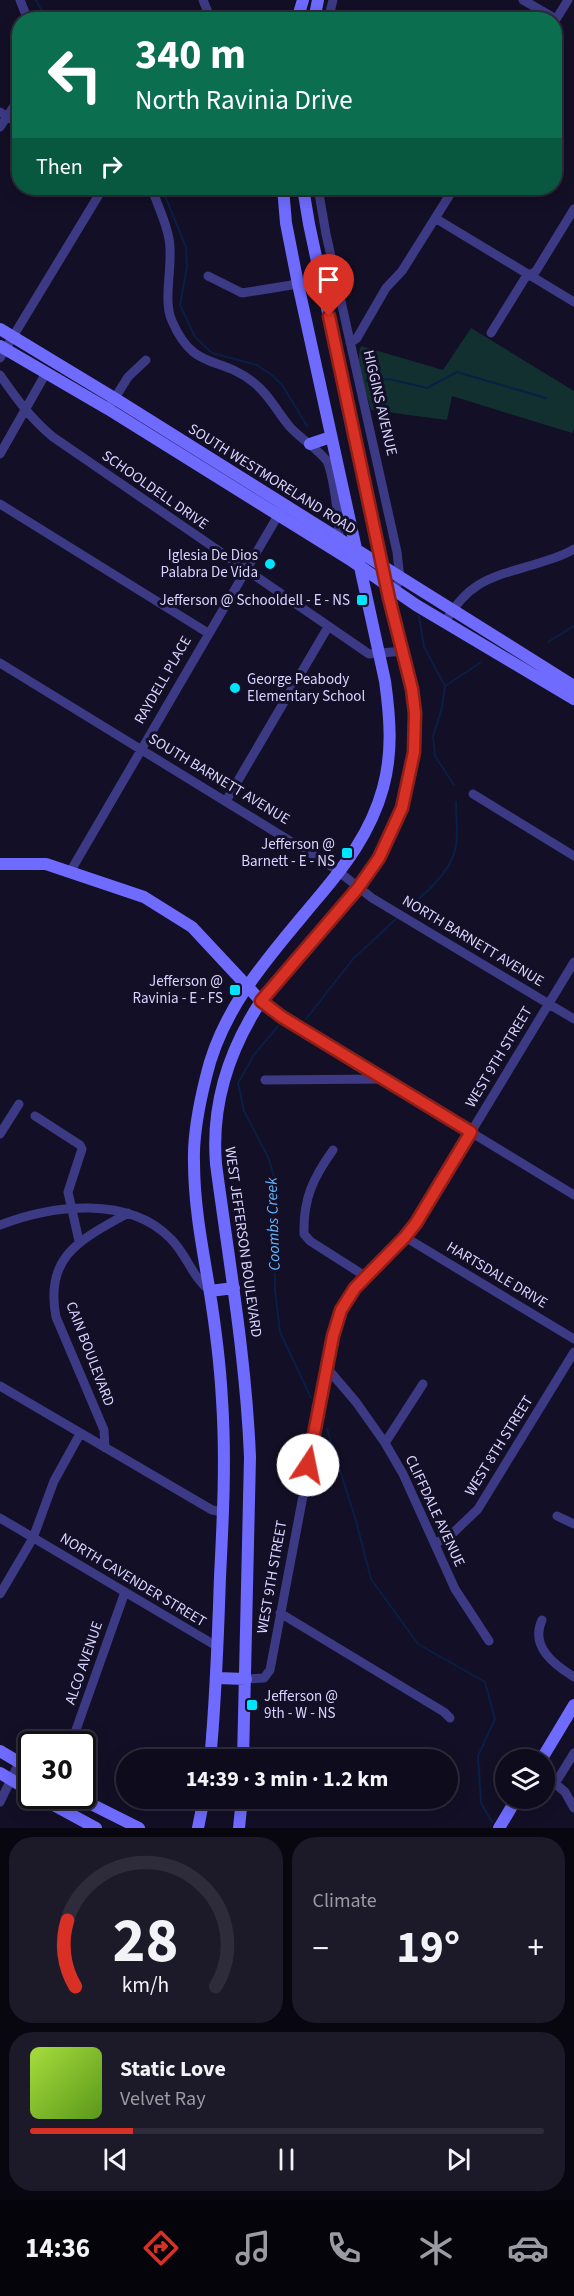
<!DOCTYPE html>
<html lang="en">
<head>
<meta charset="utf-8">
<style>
	:root { --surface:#0e0b1c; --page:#1c1929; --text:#f1f3f6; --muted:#9b9ba3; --line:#2e2b3b; --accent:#d93025 }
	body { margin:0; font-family:"Source Sans 3",sans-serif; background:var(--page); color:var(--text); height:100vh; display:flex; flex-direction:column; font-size:22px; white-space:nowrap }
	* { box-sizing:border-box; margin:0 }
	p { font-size:20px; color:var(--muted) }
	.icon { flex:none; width:33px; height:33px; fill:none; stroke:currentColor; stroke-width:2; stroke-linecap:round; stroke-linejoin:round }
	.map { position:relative; height:1828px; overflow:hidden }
	.panel { display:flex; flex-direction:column; gap:9px; padding:9px; background:#08060f; flex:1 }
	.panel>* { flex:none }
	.top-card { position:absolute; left:12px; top:12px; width:550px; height:183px; border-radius:24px; box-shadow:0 3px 15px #0003,0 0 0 2px var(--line); background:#0b6e4f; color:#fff; overflow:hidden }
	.controls { position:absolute; left:495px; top:1749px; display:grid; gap:12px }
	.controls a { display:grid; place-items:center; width:60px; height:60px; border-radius:50%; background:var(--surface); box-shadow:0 3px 15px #0003,0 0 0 2px var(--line); font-size:30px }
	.speed { position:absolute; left:18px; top:1731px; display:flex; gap:12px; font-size:30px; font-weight:700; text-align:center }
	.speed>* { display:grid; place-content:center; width:78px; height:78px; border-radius:50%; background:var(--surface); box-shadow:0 3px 15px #0003,0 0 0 2px var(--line); line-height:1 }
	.speed .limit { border:3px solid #111; border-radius:9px; background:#fff; color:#111 }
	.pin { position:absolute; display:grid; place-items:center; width:51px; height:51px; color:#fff; margin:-62px -26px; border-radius:50% 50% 50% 0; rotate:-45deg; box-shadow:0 0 6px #0007 }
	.pin .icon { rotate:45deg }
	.me { position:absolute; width:66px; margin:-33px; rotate:11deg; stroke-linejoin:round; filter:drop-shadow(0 0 4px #0008) }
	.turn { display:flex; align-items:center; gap:21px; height:126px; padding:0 24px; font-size:27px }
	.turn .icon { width:78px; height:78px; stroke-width:2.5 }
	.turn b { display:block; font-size:42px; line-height:51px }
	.then { display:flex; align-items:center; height:57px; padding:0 24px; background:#0003; gap:12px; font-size:22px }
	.big { font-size:45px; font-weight:700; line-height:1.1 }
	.panel .tile { flex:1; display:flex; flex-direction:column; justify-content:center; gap:9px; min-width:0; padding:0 21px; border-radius:24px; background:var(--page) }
	.panel .dial { align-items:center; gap:0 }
	.dial svg { height:156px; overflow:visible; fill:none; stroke:var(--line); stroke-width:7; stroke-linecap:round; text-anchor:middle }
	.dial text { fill:var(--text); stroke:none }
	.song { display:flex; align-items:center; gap:18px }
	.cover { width:72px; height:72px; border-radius:9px; background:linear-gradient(135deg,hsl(80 70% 55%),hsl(90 70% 35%)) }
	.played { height:6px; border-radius:3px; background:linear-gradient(90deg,var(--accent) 20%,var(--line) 20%) }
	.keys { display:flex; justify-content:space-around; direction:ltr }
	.heat { display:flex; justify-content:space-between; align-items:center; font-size:33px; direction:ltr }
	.panel .tiles { flex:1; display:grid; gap:9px; grid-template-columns:1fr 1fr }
	.tile:last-child { grid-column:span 2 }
	.trip { position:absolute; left:116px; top:1749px; width:342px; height:60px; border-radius:30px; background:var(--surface); box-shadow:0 3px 15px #0003,0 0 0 2px var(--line); font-weight:700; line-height:60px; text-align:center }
	.menu { display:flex; height:96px; justify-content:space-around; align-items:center; background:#06040b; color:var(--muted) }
	.menu .icon { width:42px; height:42px }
	.menu .on { color:var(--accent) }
	.menu b { font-size:27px; color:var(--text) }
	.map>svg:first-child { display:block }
	.green { fill:#12302f }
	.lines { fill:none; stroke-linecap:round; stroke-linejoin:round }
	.stream { stroke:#0a1f44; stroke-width:2 }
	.street { stroke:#3d3a85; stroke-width:9 }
	.secondary { stroke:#6f6bff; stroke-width:12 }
	.route-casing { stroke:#8d1f18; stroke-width:15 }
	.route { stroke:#d93025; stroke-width:10 }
	.poi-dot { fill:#00e5ff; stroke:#130f26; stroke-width:2 }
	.labels { text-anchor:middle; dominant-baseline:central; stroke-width:6; stroke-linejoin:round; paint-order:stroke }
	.street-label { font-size:15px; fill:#d9d4ff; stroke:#130f26 }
	.poi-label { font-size:15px; fill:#d9d4ff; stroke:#130f26; text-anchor:end }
	.water-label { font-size:16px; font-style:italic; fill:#62b6ff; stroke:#130f26 }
</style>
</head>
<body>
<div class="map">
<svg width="574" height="1828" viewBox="0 0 574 1828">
	<rect width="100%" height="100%" fill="#130f26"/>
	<!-- green -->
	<path class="green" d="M471 328 574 391V429L572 433 452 396 447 420 371 410C366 390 354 365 361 346L443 370Z"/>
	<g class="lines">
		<!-- stream -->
		<path class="stream" d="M36 0 47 20
			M163 191 186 247 187 266 180 305 195 337 212 353 257 365 273 376 283 386 307 426
			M366 381 389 379 427 388 457 372 546 398
			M419 616 424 647 445 686 442 708 433 736 435 756 454 785
			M548 642 574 626
			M445 686 480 663
			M410 906C428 892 452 870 456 846 458 832 456 816 456 802
			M306 1019 353 959 396 919
			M278 1026 254 1055 238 1083 244 1111 269 1159 274 1177 275 1290 280 1332 311 1398
			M327 1429 356 1521 371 1579 418 1644 485 1682 495 1719 478 1756 481 1803 492 1822"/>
		<!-- street -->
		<path class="street" d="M20 0 28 20
			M203 0 211 20
			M523 0 556 19
			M328 20 333 0
			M555 21 568 0
			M0 112 20 124
			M0 127 20 97
			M152 188C157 205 166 221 169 239 174 264 162 299 172 321 194 372 219 355 253 382 269 394 277 412 290 427 302 440 317 448 327 461 334 477 339 521 339 539
			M318 188 326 234 397 552 400 579 394 590
			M435 218 574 302
			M208 276 242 293 298 284
			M491 333 525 278 536 271 574 209
			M350 343 357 338 386 288 402 271 454 188
			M0 358 103 188
			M0 375C16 398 31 419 53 437L369 654 404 651
			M108 409 128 377 146 360
			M0 454 46 373
			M0 504 208 633
			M445 622C471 578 494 577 539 563 551 559 563 556 574 549
			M0 663 334 868 372 898 574 1019
			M473 794 574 856
			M226 801 328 627
			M70 872 280 512
			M261 1001 282 1017 574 1195
			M265 1080 382 1079
			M35 1116 80 1145 82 1149 68 1192 79 1241
			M0 1134 19 1104
			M333 1150C313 1178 303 1199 304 1234L310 1241 365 1276
			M0 1225C52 1205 129 1195 171 1239 187 1255 192 1277 210 1291
			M405 1237 574 1339
			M327 1368 356 1402 385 1443 403 1474 455 1589 489 1641
			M0 1386 212 1510 223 1512
			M385 1443 423 1384
			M105 1448 104 1430 56 1317C44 1255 82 1239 128 1213
			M557 1516 574 1524
			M0 1518 218 1647
			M435 1544 453 1533 478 1509 574 1352
			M0 1594 33 1538 54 1481 80 1434
			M280 1613 444 1712 450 1718
			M542 1620C530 1646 553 1664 574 1677
			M246 1679 264 1678 270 1670 336 1322 347 1298 355 1288 405 1237 416 1223 574 962
			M71 1744 125 1592
			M544 1774 565 1792 574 1808
			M556 1782 574 1753
			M0 1802 19 1763"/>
		<!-- secondary -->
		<path class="secondary" d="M297 20 303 0
			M314 20 318 0
			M0 329 114 398 574 686
			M0 346 108 409 352 561 416 605 574 699
			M310 444 331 437
			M0 864H46L144 897 192 927 261 1001
			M210 1291 234 1288
			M217 1678 246 1679
			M0 1751 32 1770
			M210 1760C216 1699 218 1638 220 1577 223 1518 226 1459 222 1400 220 1362 215 1324 209 1287 202 1246 194 1204 194 1162 193 1134 199 1105 206 1077 222 1007 271 954 316 900 345 866 371 832 383 788 393 752 390 717 385 681L298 284 286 223 283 188
			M243 1760 250 1457C246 1358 229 1262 216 1164 211 1104 229 1050 261 1001L358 888 379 858 402 809 414 752 415 713 412 689 389 598 309 224 303 188
			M541 1760 574 1705
			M0 1773 32 1792
			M37 1796 96 1828
			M75 1796 139 1828
			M198 1828 204 1798
			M239 1828 242 1798
			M499 1828 517 1798"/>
	</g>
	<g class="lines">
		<defs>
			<path id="route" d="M308 1465 333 1336 341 1310 355 1288 405 1237 416 1223 471 1132 282 1017 261 1001 358 888 379 858 402 808 414 752 415 713 412 689 389 598 329 316"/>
		</defs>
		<!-- route casing -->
		<use href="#route" class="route-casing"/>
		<!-- route -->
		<use href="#route" class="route"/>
	</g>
	<!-- markers -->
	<g class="poi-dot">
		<circle cx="270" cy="564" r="6"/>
		<rect x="356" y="594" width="12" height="12" rx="3"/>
		<circle cx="235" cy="688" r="6"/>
		<rect x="341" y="847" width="12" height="12" rx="3"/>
		<rect x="229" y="984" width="12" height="12" rx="3"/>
		<rect x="246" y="1699" width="12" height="12" rx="3"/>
	</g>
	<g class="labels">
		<!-- street labels -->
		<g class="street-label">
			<text transform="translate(380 403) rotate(77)">HIGGINS AVENUE</text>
			<text transform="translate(272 479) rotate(32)">SOUTH WESTMORELAND ROAD</text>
			<text transform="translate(155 490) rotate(35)">SCHOOLDELL DRIVE</text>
			<text transform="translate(163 680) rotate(-60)">RAYDELL PLACE</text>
			<text transform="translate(219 779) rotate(31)">SOUTH BARNETT AVENUE</text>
			<text transform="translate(473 941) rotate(31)">NORTH BARNETT AVENUE</text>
			<text transform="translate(499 1057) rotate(-59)">WEST 9TH STREET</text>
			<text transform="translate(243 1242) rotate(82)">WEST JEFFERSON BOULEVARD</text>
			<text transform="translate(497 1275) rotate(31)">HARTSDALE DRIVE</text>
			<text transform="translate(90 1354) rotate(69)">CAIN BOULEVARD</text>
			<text transform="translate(499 1446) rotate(-58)">WEST 8TH STREET</text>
			<text transform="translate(435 1511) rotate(65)">CLIFFDALE AVENUE</text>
			<text transform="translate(272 1577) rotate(-80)">WEST 9TH STREET</text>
			<text transform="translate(133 1580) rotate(31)">NORTH CAVENDER STREET</text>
			<text transform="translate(84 1663) rotate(-71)">ALCO AVENUE</text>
		</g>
		<!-- poi labels -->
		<g class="poi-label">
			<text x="258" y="555">Iglesia De Dios<tspan x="258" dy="17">Palabra De Vida</tspan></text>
			<text x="350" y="600">Jefferson @ Schooldell - E - NS</text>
			<text x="247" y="679" text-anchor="start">George Peabody<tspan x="247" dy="17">Elementary School</tspan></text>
			<text x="335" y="844">Jefferson @<tspan x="335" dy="17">Barnett - E - NS</tspan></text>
			<text x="223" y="981">Jefferson @<tspan x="223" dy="17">Ravinia - E - FS</tspan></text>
			<text x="264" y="1696" text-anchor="start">Jefferson @<tspan x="264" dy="17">9th - W - NS</tspan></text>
		</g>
		<!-- water labels -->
		<g class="water-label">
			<text transform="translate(273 1224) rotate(-92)">Coombs Creek</text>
		</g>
	</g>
</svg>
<div class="controls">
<a><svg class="icon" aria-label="layers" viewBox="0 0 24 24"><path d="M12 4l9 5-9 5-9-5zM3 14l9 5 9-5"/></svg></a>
</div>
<div class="speed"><div class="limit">30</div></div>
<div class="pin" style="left:329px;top:316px;background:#d93025"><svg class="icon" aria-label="arrive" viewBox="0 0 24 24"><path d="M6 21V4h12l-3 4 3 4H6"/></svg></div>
<svg class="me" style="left:308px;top:1465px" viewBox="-20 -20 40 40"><circle r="19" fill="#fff"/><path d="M0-13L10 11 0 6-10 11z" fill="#d93025"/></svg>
<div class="trip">14:39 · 3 min · 1.2 km</div>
<div class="top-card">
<div class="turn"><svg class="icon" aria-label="left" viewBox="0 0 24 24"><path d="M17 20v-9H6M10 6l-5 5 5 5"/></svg><div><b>340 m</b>North Ravinia Drive</div></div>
<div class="then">Then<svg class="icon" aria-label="right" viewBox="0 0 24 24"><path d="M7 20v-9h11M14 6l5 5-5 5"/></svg></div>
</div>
</div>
<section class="panel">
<div class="tiles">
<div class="tile dial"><svg viewBox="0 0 100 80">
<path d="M14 69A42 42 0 1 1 86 69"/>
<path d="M14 69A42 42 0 0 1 10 35" stroke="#d93025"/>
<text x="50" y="56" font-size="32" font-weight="700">28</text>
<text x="50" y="72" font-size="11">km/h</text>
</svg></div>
<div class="tile"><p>Climate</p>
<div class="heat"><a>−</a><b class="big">19°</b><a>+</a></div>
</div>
<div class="tile">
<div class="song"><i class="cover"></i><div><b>Static Love</b><p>Velvet Ray</p></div></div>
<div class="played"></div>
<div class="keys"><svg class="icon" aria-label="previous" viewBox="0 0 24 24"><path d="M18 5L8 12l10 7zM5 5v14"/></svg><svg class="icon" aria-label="pause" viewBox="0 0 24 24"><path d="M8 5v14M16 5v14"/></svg><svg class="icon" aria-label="next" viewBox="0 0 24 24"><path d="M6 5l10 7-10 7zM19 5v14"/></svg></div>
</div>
</div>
</section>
<nav class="menu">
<b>14:36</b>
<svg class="icon on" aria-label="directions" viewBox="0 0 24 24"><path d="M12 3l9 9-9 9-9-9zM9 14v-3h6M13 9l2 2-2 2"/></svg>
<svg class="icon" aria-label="music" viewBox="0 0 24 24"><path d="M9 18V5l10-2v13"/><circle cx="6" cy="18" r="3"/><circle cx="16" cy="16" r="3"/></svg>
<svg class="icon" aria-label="phone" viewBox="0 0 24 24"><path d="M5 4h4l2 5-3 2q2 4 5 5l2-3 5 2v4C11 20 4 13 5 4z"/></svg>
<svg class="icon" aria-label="climate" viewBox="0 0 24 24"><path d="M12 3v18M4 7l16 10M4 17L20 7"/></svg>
<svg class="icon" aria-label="car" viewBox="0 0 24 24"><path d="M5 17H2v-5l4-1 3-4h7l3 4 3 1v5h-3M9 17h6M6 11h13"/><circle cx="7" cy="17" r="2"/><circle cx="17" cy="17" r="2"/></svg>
</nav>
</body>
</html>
